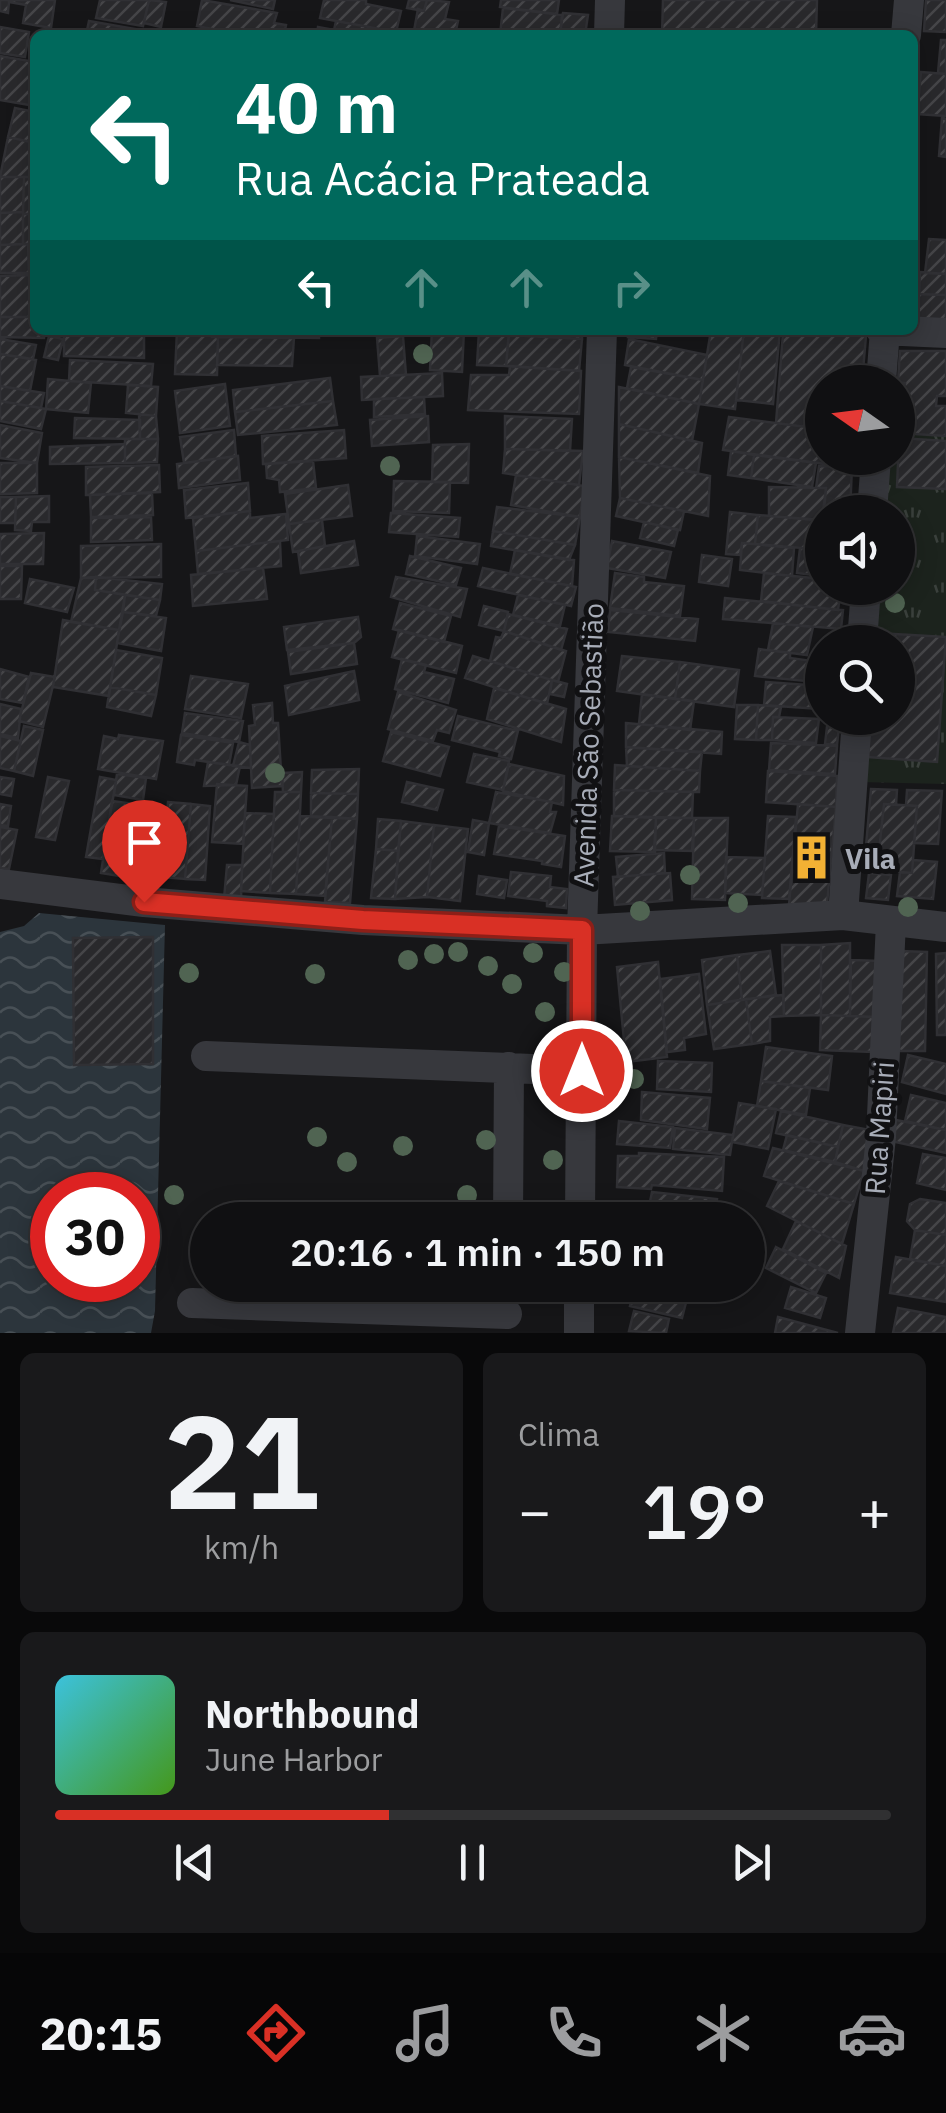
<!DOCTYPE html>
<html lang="pt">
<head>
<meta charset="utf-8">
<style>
	:root { --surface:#101012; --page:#19191b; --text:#f1f3f6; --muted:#9c9d9f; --line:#303032; --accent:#d93025 }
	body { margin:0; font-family:"IBM Plex Sans",sans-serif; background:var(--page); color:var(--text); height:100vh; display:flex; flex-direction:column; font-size:38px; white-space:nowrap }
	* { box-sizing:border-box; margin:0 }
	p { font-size:32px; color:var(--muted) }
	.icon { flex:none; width:55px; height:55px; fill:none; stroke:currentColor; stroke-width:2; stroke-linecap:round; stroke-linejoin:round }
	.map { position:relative; height:1333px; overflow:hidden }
	.panel { display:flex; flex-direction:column; gap:20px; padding:20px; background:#09090a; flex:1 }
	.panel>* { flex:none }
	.top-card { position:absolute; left:30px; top:30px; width:888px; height:305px; border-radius:15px; box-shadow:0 5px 25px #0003,0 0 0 2px var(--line); background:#00695c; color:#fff; overflow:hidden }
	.needle { width:65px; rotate:284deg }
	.controls { position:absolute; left:805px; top:365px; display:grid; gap:20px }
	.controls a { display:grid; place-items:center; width:110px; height:110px; border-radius:50%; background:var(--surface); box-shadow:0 5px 25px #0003,0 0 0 2px var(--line); font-size:50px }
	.speed { position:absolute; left:30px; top:1172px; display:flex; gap:20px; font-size:50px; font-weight:700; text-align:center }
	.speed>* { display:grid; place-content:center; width:130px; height:130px; border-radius:50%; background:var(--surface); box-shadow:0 5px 25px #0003,0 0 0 2px var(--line); line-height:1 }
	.speed .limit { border:15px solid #d22; background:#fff; color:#111 }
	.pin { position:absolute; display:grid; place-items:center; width:85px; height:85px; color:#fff; margin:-102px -42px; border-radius:50% 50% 50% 0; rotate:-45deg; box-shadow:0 0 10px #0007 }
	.pin .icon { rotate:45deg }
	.me { position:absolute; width:110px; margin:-55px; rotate:0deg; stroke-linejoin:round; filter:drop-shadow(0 0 8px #0008) }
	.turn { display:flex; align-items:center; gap:35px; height:210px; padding:0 40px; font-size:45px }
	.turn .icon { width:130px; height:130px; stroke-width:2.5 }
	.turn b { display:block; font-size:70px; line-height:85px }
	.lanes { display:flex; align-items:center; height:95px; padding:0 40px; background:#0003; justify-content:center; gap:50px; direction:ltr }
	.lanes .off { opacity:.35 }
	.big { font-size:75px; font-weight:600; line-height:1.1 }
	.panel .tile { flex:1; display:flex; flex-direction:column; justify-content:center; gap:15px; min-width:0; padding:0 35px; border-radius:15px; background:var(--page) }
	.panel .dial { align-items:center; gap:0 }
	.dial b { font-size:130px; line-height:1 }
	.song { display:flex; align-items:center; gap:30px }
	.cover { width:120px; height:120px; border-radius:15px; background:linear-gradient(135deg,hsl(190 70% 55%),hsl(100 70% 35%)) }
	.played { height:10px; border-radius:5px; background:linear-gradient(90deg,var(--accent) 40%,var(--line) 40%) }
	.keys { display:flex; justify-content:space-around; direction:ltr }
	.heat { display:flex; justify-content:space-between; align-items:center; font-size:55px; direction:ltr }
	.panel .tiles { flex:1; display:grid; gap:20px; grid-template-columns:1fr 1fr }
	.tile:last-child { grid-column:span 2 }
	.trip { position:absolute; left:190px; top:1202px; width:575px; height:100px; border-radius:50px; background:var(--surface); box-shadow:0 5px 25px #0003,0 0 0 2px var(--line); font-weight:600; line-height:100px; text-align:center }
	.menu { display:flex; height:160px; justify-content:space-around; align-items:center; background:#060607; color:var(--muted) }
	.menu .icon { width:70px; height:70px }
	.menu .on { color:var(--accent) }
	.menu b { font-size:45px; color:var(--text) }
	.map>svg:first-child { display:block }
	.grass { fill:url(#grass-tufts) }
	.water { fill:url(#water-waves); fill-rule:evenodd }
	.building { fill:url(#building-hatch); stroke:#303034; stroke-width:2.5 }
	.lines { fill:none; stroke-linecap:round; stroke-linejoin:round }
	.minor { stroke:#37383d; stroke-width:30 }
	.tree { fill:#506452 }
	.route-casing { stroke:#8d1f18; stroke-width:25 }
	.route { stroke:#d93025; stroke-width:18 }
	.labels { text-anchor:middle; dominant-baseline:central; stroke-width:10; stroke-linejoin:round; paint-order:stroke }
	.street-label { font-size:28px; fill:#a8adb8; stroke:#111113 }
	.poi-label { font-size:28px; font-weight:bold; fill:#a8adb8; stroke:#111113; text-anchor:start }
</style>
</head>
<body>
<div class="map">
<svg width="946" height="1333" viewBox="0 0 946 1333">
	<defs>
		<pattern id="grass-tufts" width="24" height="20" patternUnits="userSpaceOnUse" patternTransform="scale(2.5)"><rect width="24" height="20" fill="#1c231d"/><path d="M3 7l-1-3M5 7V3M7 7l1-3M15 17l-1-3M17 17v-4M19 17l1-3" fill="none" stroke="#3a403c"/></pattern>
		<pattern id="water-waves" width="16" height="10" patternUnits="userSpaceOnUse" patternTransform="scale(2.5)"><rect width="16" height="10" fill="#2c353c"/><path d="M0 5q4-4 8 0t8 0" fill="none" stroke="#485056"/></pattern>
		<pattern id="building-hatch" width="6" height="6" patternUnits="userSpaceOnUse" patternTransform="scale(2.5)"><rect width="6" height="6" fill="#29292c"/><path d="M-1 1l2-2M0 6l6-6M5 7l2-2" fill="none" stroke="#454548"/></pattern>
	</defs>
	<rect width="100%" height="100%" fill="#161618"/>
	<!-- grass -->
	<path class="grass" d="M898 433 946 436V784L861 782 866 718H898V642H872L876 588H898V512H881L886 458H898Z"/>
	<!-- water -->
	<path class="water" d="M39 913 165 925 155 1311 151 1333H0V932L24 926ZM52 1195H138V1280H52Z"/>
	<!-- building -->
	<path class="building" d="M0 0H55L51 28 23 23 26 5 9 2 8 13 0 11Z
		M100 0H149L143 26 96 18Z
		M149 0 166 2 161 27 144 23Z
		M202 0 277 13 274 23 286 25 284 35H243L197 26Z
		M230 0H275L273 9Z
		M324 0H366V4L401 11 396 32 320 18Z
		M409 0H427L424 11 407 8Z
		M427 0 449 2 445 19 458 21 455 35H427L414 31 418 9 424 11Z
		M501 0H559L557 14 500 7Z
		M663 0H817L816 35H662Z
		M926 0H946V32L924 31Z
		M503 8 562 15 560 35H500Z
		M563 13 588 15 585 35H560Z
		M89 21 152 32 151 35H86Z
		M336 21 396 32 395 35H317L318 27 334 30Z
		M0 27 29 32 25 57 0 53Z
		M941 40H946V74L938 73Z
		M0 56 35 62V106L0 100Z
		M921 72 946 74V116L917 114Z
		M15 108 35 112V143L8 137Z
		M942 118 946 119V157L939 156Z
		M8 137 35 143 32 177H0Z
		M0 177H24L23 212 0 213Z
		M24 177H35V214H23Z
		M23 212V244L0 245V213Z
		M23 214H35V244H23Z
		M929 239 946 240V274L925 273Z
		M28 244 29 273H0V245Z
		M920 272 946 274V295L919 294Z
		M35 275 31 317H0V276Z
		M912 294 946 295V323L912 322Z
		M0 317H35V330H45L44 338 0 337Z
		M177 330H212V337H218L217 375 175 374Z
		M239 330H319V338L239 337Z
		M432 330H464L462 372 430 370Z
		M479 330H509L506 366 477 365Z
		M509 330H582V339L509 335Z
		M629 330H657L656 339 628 337Z
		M711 330H744L735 409 699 404Z
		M744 330H780L773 404 736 400Z
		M144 331V358L64 356V333Z
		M783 333 866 336 862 382H822V429L776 423Z
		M509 335 582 339 579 371 506 366Z
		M49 336 63 339 58 360 44 357Z
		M403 336 406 375 380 376 377 338Z
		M218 337 294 338 292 366 217 365Z
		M0 339 36 345 33 359 0 354Z
		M629 339 707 355 703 380 625 365Z
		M900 351H946V396H937L936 406H946V436L900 433 905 383 898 382Z
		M0 354 36 360 30 391 0 386Z
		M70 360 153 364 151 386 69 381Z
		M510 366 581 371 579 414 468 410 471 375H509Z
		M631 367 703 380 699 404 627 388Z
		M442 373 443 396 362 400 361 377Z
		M330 378 333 401 235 412 233 390Z
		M48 379 91 383 88 413 46 409Z
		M225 384 230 426 180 433 175 391Z
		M128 385 158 387 156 416 126 413Z
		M0 386 44 393 41 408 0 401Z
		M619 387 699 404 692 441 619 424Z
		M424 397 425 414 374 417V399Z
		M0 401 46 409 41 429 0 421Z
		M333 401 337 425 238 435 235 412Z
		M139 414 156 416 158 439H140Z
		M428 416 429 442 372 446 370 420Z
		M505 416 572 419 570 451 505 449Z
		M729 417 822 429V458H841L840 466 723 450Z
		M75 418 140 420V439L74 438Z
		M619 424 702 443 698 473 619 457Z
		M0 425 42 433 37 463 0 458Z
		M234 430 236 456 184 463 180 437Z
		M344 430 346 458 263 464 262 436Z
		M899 438 946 441V489L897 487Z
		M125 439H158L157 462 125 463Z
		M125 444V463L50 464V447Z
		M469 444 468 483 432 482 433 445Z
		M505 449 583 451 579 485 503 473Z
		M731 451 754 455 751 478 728 475Z
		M754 455 816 463 812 487 751 478Z
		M238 456 240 480 179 488 177 464Z
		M619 457 710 476 708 516 620 498Z
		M313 461 316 488 280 492 279 480 267 478 266 464Z
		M0 463H37V493L0 494Z
		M159 465 160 492 86 495V467Z
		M819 466 852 467 850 512H824L826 488H816Z
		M516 475 584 486 580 517 511 505Z
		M394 481 450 482 449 513 393 511Z
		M248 483 250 511 186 518 184 490Z
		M348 485 352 516 289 524 285 494Z
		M769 487 826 488 822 520 769 516Z
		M152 493 153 515 91 517 90 495Z
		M49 496V522H32L31 531 15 530 16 497Z
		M0 497H16L15 523H0Z
		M620 498 684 511 680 530 616 516Z
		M497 507 580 517 575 545 493 531Z
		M250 511V518L286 514 288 540 196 551 193 518Z
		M730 512 758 515 755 544 742 543 740 555 726 554Z
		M391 513 460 518 458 537 389 532Z
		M758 515 814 520 813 549 755 544Z
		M151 517 152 540 91 542V518Z
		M322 520 325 546 293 552 289 524Z
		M814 520H822V550L813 549Z
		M644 522 678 530 674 546 640 538Z
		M493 531 575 545 569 560 491 546Z
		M44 533 43 564H0V534Z
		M417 536 480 544 477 564 415 556Z
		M280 541 281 566 198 574 196 551Z
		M354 541 358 565 301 573 298 551Z
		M612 541 671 552 665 578 607 568Z
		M742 543 794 548 792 576 740 570Z
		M161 544V577L81 578V546Z
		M800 548 822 550V576L797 573Z
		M515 550 574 560 572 586 510 574Z
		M702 555 732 559 728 586 699 582Z
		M410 556 461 568 456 585 406 574Z
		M0 566H22L21 599H0Z
		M263 568 267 599 193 606 191 575Z
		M483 568 576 587 571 606 478 586Z
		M615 573 644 577V582L684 586 680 616 610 608Z
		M764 573 822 579V588H841L838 610 761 601Z
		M96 577 162 584 160 600 95 590Z
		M96 577 95 590 125 595 119 630 71 622 81 578Z
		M396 577 467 589 460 617 391 597Z
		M30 579 74 588 67 612 25 603Z
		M125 595 160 600 156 616 123 612Z
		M518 595 565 605 560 626 513 615Z
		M725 598 843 610 841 629 723 619Z
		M400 603 451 616 444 642 393 629Z
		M484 606 508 612 504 631 479 625Z
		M610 610 698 619 695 641 608 632Z
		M123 612 166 618 161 651 117 643Z
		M508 614 567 629 561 650 504 631Z
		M358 617 361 637 354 643 287 650 284 627Z
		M63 620 119 630 109 696 53 687Z
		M773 623 813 627 807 655 768 650Z
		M399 630 462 646 456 673 392 657Z
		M504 631 566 651 558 682 490 661 496 637 501 638Z
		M877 633 946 637 937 762 868 757 871 718H898V642H876Z
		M354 643 357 664 291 674 288 652Z
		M759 649 790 653V658L819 662 816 682 755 676Z
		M116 650 162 658 156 695 110 687Z
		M473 656 552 680 547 704 465 678Z
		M622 656 680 662 675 699 617 691Z
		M402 659 426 665 424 672 454 679 448 703 395 689Z
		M680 662 739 670 734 707 675 699Z
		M0 669 29 677 23 703 0 699Z
		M354 671 359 700 289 715 285 686Z
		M31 673 55 677 43 727 19 721Z
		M191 676 248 684 241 718 185 709Z
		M552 680 567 684 564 697 550 694Z
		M766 682 821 686 819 709 764 705Z
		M110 687 156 695 151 716 107 707Z
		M494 688 566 709 561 742 487 719Z
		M398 692 456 710 449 733 437 730 433 741 388 729Z
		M642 694 694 701 690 730 639 724Z
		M272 703 273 723H278L282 786 252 788 249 726 255 725 253 705Z
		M0 704 21 709 18 738 0 734Z
		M737 705H758L756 740 735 739Z
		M758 705 781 707 779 717H773L772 740H756Z
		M185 713 243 721 239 742 182 733Z
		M458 716 518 731 511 759 499 756 500 752 452 740Z
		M773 717 819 719 816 743 772 740Z
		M828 718H840L837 745 825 744Z
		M626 723 722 732 721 754 626 747Z
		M24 726 43 730 33 776 14 771Z
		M391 732 449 747 440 776 383 761Z
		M119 735 163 741 156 779 98 769 104 736 118 739Z
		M181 735 233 743 229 765 195 760 194 765 177 762Z
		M0 736 21 741 14 771 0 768Z
		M239 742 250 745 251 768 233 766Z
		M771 743 837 746 835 774 769 770Z
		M626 747 702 752 700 771 627 766Z
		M474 754 509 761 503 790 467 782Z
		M208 762 240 766 236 785 204 786Z
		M509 764 564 776 563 805 503 791Z
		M615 765 700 771 699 792 614 790Z
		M359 769 358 794 311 793 312 770Z
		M768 771 837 776 836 807 766 802Z
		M302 772 301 792H283L282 773Z
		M117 774 146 778 143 800 114 795Z
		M0 777 14 779 11 796 0 794Z
		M48 777 69 781 55 840 36 837Z
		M100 777 116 780 103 859 86 857Z
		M407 782 443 790 437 810 402 802Z
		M217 784 247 786 243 844 212 842Z
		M871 789 897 790 896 805 884 804 877 870 864 869Z
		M614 790 693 792 692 818 614 816Z
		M907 790 942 791 938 844 914 843 917 806 906 805Z
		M275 792H301L296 894 270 893Z
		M496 792 552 802 550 812H556L550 833 489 823Z
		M311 793 358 794 357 819 311 817Z
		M112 801 142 805 132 878 101 873Z
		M168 802 191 804 185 879 162 877Z
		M0 804 11 806 8 826 0 825Z
		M191 804 210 806 205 880 185 879Z
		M798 804 836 807 827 904 789 905Z
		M884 804 917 806 912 873 877 870Z
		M245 813 274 814 270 893 241 891Z
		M300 816 332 817 325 896 296 894Z
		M612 816 656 818 655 852 610 851Z
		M768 816 796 817 789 899 762 898Z
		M332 817 357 819 350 903 325 902Z
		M656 818H694L692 851 654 850Z
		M694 818H728L725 900 692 899Z
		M378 819 401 821 398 851 376 849Z
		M473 820 489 823 484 855 468 852Z
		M401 821 434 825 427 897 395 899Z
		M434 825 468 829 460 901 427 897Z
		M499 826 565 836 561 867 542 864V861L494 854Z
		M0 827 17 830 9 869 0 868Z
		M376 849 398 851 395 899 371 898Z
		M664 853 665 873 618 877 616 857Z
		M726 857 765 858 762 895 725 893Z
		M913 860 937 862 933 899 897 896 900 872 912 873Z
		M227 865H242L241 900 224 899Z
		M511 872 551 876 550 887 567 889 566 908 547 906V901L508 896Z
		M670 873 672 900 615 905 613 877Z
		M869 873 891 875 888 900 866 898Z
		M479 876 507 880 504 898 477 894Z
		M153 937V1064L74 1065 73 938Z
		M850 943V1016L821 1015V945Z
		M782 945H821V1015L784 1016Z
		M770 951 776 995 742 1000 737 955Z
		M900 951 927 952 925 1051H899Z
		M946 953V1035H937L936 954Z
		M737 955 742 1000 707 1005 702 960Z
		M851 960 880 961 879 1017 850 1016Z
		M658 962 667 1057 626 1062 617 967Z
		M699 974 706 1034 684 1038 685 1050 667 1052 660 979Z
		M783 995 784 1016 770 1017V1041L752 1044 746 999Z
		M746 999 752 1044 714 1049 707 1005Z
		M821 1015 874 1017 873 1052 820 1050Z
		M766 1047 832 1056 828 1090 761 1081Z
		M908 1055 946 1064V1094L902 1082Z
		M658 1061 712 1063 711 1092 657 1089Z
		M761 1081 810 1088 806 1115 757 1106Z
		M642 1092 710 1098 707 1129 641 1120Z
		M911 1095 946 1103V1130L905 1121Z
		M739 1103 776 1109 768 1149 732 1142Z
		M781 1111 843 1125 838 1147 776 1133Z
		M896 1120 946 1130V1153L891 1141Z
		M619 1121 673 1127 670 1148 617 1144Z
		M843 1125 870 1130 864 1171 835 1162Z
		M675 1128 733 1135 730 1155 673 1149Z
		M787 1135 838 1147 835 1162 783 1150Z
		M773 1148 864 1171 854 1204 764 1176Z
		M639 1153 724 1157 722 1191 652 1185 651 1189 617 1187 618 1156H639Z
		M923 1154 946 1158V1190L917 1183Z
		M779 1181 854 1204 842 1244 767 1206Z
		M652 1192 717 1199 714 1220H650L651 1216H647Z
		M920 1199 946 1203V1235L915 1230 907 1221 910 1204Z
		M796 1221 846 1246 839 1278 783 1249Z
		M915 1230 946 1235V1266L910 1259Z
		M776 1247 826 1273 816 1293 766 1268Z
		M896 1257 946 1266V1302L890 1293Z
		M636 1285 690 1287 682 1318 630 1306Z
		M791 1287 826 1298 820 1318 785 1308Z
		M898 1308 946 1317V1333H893Z
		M634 1311 669 1319 666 1333 629 1331Z
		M778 1317 838 1333H775Z"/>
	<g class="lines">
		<!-- minor -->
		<path class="minor" d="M609 35 610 0
			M906 35 909 0
			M881 330 946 333
			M881 382 885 330
			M872 512 876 458
			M862 642 866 588
			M0 884 144 902 363 920 582 930 843 915 946 927
			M843 915 857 718
			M206 1056 582 1071
			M508 1220 509 1067
			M580 1220 582 930 602 330
			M192 1303 507 1314
			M579 1333V1285
			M860 1333 881 1137 891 922"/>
	</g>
	<!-- trees -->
	<g class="tree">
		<circle cx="423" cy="354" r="10"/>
		<circle cx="390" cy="466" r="10"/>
		<circle cx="895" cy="603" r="10"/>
		<circle cx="275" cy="773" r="10"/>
		<circle cx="690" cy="875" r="10"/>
		<circle cx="738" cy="903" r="10"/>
		<circle cx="908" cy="907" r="10"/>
		<circle cx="640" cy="911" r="10"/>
		<circle cx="458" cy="952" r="10"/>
		<circle cx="533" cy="953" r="10"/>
		<circle cx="434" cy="954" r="10"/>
		<circle cx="408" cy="960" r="10"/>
		<circle cx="488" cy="966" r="10"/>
		<circle cx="564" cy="972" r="10"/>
		<circle cx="189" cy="973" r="10"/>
		<circle cx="315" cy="974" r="10"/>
		<circle cx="512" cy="984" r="10"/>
		<circle cx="545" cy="1012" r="10"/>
		<circle cx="634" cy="1079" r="10"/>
		<circle cx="317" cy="1137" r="10"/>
		<circle cx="486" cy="1140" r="10"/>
		<circle cx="403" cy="1146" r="10"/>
		<circle cx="553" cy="1160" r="10"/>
		<circle cx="347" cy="1162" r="10"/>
		<circle cx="174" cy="1195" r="10"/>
		<circle cx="467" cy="1195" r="10"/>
	</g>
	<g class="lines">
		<defs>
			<path id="route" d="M144 902 363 920 582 930V1071"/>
		</defs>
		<!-- route casing -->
		<use href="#route" class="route-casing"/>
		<!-- route -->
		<use href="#route" class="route"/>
	</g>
	<!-- icons -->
	<defs>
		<symbol id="building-bare" viewBox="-9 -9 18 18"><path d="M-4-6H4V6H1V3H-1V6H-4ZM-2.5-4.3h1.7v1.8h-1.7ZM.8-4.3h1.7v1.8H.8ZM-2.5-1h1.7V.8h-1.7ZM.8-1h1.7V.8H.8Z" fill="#f2b134" stroke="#111113" stroke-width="2.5" paint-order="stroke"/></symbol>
	</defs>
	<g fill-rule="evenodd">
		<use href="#building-bare" x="780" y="826" width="63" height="63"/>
	</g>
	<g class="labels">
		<!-- street labels -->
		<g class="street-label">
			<text transform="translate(588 745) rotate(-88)">Avenida São Sebastião</text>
			<text transform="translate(879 1128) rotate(-86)">Rua Mapiri</text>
		</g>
		<!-- poi labels -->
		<g class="poi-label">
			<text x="845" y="858">Vila</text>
		</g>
	</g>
</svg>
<div class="controls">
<a><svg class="needle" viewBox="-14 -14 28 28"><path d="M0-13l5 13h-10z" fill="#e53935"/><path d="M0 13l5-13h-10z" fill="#9c9d9f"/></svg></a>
<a><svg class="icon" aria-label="sound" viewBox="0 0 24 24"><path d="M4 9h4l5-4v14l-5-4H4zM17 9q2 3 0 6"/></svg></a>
<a><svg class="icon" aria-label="search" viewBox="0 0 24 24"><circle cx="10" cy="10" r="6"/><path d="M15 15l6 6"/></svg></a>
</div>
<div class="speed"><div class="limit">30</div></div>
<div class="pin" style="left:144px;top:902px;background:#d93025"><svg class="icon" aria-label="arrive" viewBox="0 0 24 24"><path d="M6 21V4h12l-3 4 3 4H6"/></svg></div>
<svg class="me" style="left:582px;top:1071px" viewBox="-20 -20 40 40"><circle r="17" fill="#d93025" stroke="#fff" stroke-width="3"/><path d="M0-11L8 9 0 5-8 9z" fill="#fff"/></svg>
<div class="trip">20:16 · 1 min · 150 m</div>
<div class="top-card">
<div class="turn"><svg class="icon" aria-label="left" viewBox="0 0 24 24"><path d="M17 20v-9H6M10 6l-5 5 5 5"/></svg><div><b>40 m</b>Rua Acácia Prateada</div></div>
<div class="lanes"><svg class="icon" aria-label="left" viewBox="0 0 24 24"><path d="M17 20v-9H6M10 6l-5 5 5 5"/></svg><svg class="icon off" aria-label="ahead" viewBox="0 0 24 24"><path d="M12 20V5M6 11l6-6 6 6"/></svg><svg class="icon off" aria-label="ahead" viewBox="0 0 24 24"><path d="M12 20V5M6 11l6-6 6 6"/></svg><svg class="icon off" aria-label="right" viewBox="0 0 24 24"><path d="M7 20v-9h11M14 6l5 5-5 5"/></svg></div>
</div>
</div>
<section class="panel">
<div class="tiles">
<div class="tile dial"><b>21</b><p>km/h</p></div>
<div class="tile"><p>Clima</p>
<div class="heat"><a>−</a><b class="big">19°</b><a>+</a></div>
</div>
<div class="tile">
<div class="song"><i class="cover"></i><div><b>Northbound</b><p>June Harbor</p></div></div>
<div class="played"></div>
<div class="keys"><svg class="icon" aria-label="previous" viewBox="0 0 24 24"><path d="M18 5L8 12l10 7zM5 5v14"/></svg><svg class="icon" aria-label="pause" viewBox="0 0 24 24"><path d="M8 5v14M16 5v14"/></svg><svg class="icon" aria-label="next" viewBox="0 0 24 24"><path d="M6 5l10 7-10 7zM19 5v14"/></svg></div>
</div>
</div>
</section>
<nav class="menu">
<b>20:15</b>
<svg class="icon on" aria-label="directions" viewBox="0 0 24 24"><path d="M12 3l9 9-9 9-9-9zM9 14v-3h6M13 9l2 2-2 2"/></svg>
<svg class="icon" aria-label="music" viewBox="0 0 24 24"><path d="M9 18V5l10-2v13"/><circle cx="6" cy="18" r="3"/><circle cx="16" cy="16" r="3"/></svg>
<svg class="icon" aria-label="phone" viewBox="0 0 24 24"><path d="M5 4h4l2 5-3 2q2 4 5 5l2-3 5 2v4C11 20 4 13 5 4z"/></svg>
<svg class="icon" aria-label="climate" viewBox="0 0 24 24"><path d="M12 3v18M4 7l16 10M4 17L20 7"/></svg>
<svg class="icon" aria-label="car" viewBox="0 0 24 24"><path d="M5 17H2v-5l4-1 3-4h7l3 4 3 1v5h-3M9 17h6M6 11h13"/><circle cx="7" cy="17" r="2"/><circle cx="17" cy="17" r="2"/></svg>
</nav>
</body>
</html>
